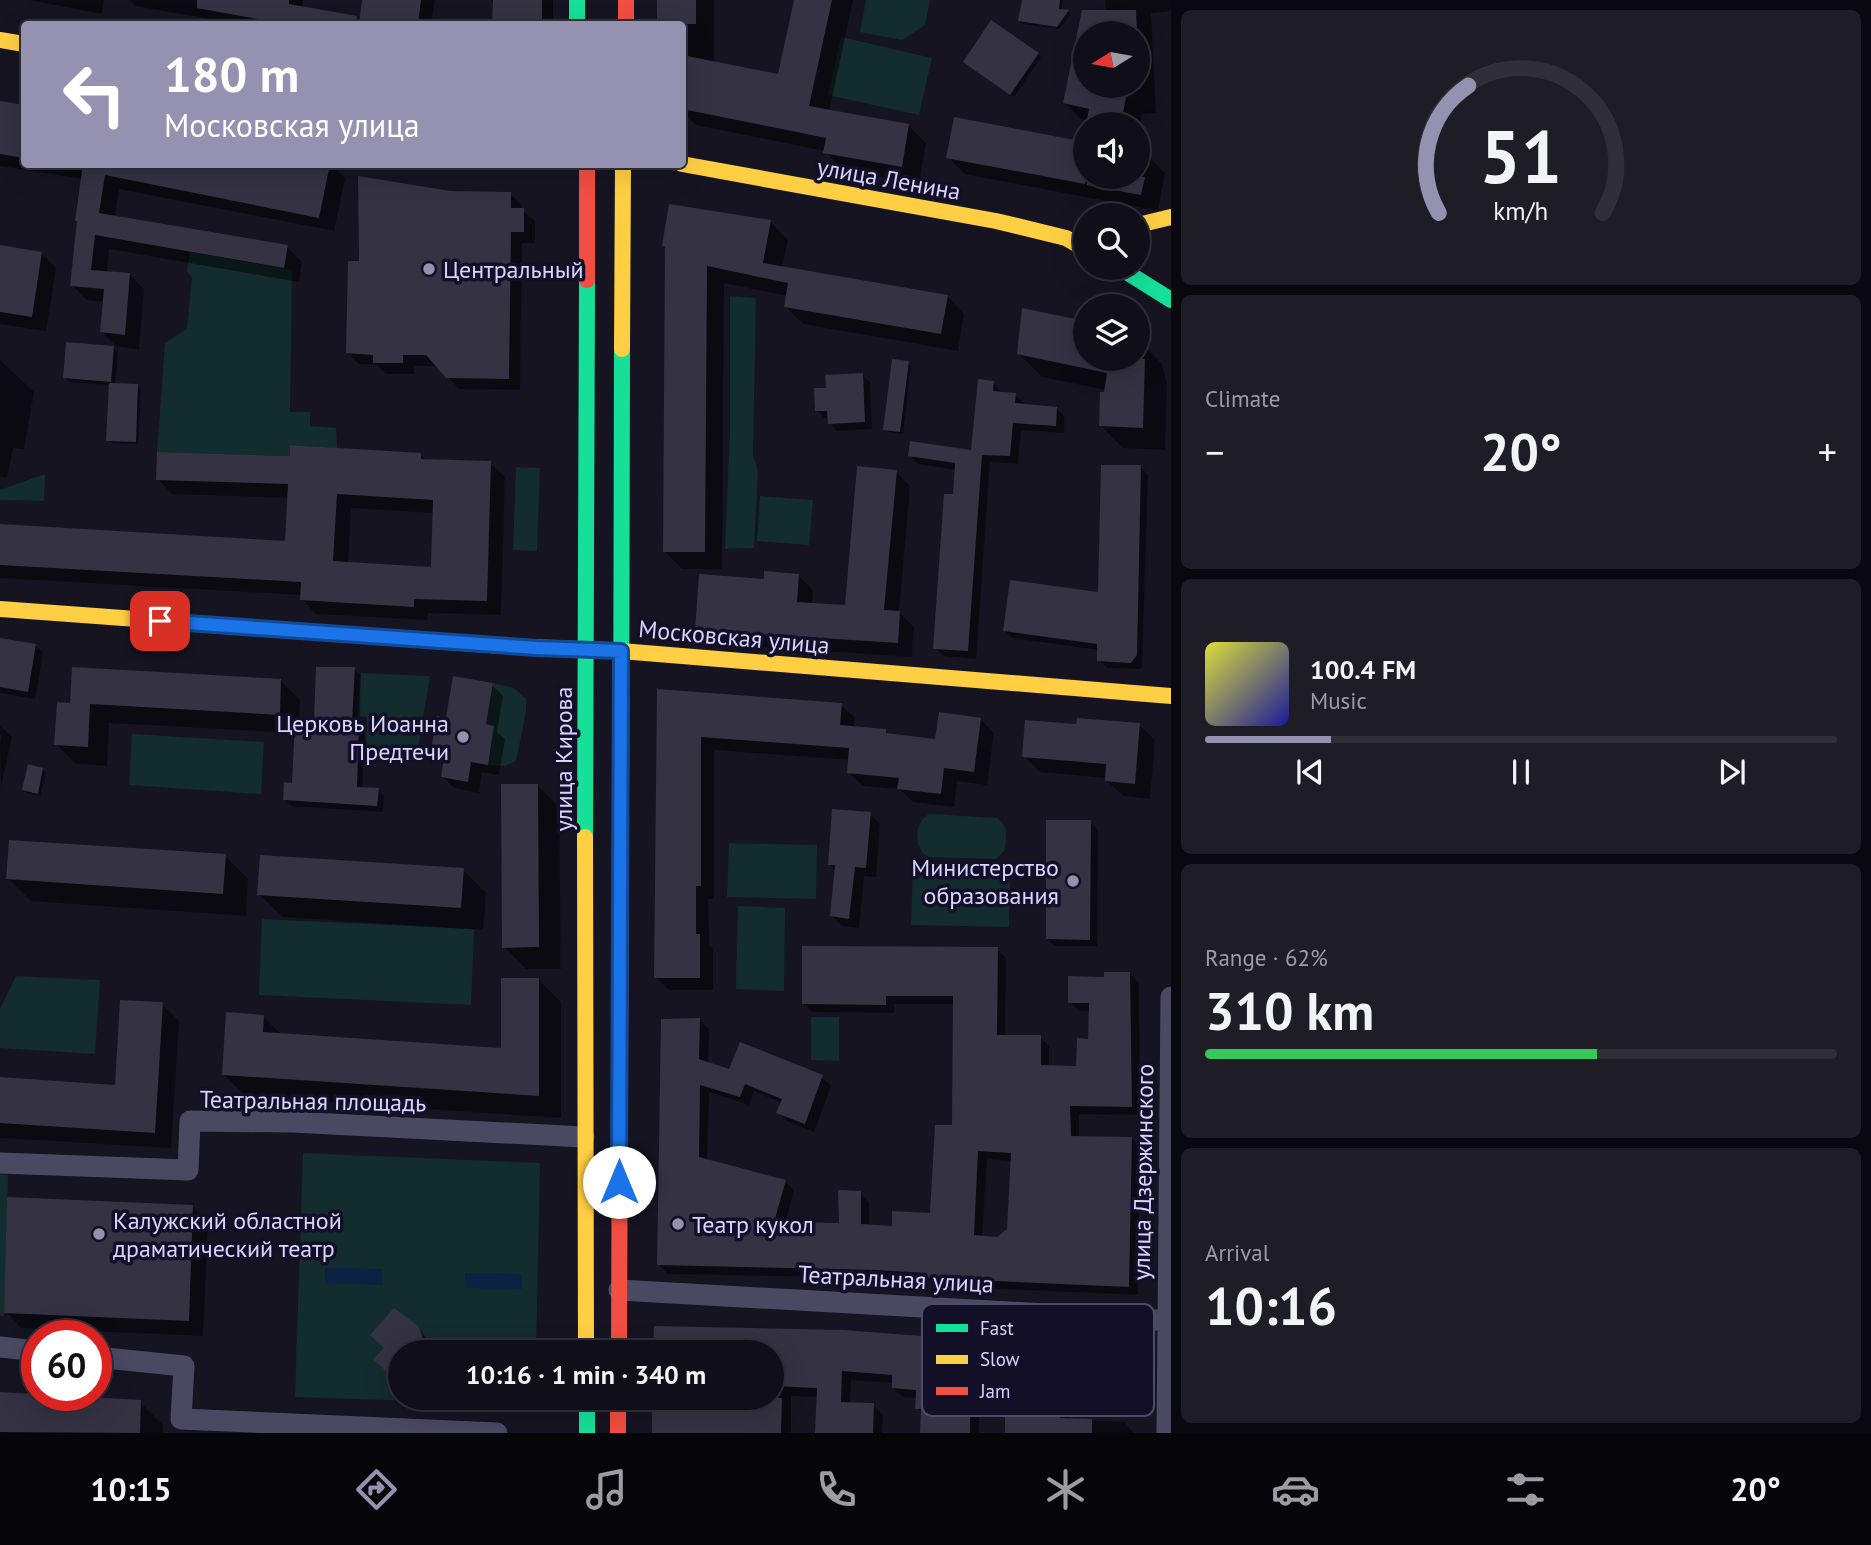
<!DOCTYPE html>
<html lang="en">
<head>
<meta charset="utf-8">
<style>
	:root { --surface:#100f19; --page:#1e1d26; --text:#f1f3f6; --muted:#9c9ca2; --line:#302f38; --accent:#9591b1 }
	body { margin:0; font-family:"PT Sans",sans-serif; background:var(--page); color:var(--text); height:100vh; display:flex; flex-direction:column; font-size:26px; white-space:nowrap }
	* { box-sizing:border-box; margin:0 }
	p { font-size:23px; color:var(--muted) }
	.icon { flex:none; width:38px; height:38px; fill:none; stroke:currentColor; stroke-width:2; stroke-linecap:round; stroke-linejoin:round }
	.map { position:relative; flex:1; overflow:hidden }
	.sheet { display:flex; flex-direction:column; gap:10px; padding:10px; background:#09080e; width:700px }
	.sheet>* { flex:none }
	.guide { position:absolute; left:21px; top:21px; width:665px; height:147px; border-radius:7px; box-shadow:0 7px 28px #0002,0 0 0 2px var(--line); background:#9591b1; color:#fff; overflow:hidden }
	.needle { width:46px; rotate:259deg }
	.buttons { position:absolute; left:1073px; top:21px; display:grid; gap:14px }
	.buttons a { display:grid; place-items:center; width:77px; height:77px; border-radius:50%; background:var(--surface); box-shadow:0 7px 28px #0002,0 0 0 2px var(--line); font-size:35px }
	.speed { position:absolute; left:21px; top:1320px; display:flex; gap:14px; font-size:35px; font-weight:700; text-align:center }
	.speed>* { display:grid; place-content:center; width:91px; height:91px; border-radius:50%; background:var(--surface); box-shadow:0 7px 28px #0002,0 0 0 2px var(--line); line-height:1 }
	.speed .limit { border:10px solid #d22; background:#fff; color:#111 }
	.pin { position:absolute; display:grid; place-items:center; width:60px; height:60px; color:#fff; margin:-30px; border-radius:14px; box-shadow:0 4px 10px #0006 }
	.me { position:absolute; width:77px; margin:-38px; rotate:0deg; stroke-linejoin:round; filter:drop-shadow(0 0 5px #0008) }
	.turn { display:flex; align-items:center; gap:24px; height:147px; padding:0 28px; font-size:32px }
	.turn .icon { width:91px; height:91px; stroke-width:2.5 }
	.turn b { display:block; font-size:49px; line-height:60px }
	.big { font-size:52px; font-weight:700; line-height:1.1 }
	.sheet .widget { flex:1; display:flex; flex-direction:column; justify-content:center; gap:10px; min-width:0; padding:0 24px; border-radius:10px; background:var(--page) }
	.sheet .dial { align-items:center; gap:0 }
	.dial svg { height:182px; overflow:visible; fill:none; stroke:var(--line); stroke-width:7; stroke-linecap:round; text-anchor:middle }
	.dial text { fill:var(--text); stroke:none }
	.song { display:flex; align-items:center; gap:21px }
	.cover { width:84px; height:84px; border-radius:10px; background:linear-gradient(135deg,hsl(60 70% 55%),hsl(240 70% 35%)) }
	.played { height:7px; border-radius:4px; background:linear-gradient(90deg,var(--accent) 20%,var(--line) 20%) }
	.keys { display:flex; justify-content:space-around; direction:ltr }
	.heat { display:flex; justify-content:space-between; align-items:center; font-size:38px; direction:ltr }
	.charge { height:10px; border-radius:5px; background:linear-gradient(90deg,#34c759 62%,var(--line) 0) }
	.trip { position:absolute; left:388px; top:1340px; width:396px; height:70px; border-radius:35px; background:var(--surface); box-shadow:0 7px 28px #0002,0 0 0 2px var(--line); font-weight:700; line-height:70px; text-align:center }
	.tabs { display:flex; height:112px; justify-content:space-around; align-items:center; background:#06060a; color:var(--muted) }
	.tabs .icon { width:49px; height:49px }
	.tabs .selected { color:var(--accent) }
	.tabs b { font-size:32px; color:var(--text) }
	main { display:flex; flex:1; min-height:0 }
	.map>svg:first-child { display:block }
	.green { fill:#132c2d }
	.water { fill:#0d2144 }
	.shadow { fill:#0007; fill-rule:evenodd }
	.building { fill:#343243; fill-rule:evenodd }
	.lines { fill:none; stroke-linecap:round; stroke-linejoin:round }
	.street { stroke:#4a4962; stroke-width:21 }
	.fast { stroke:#16e098; stroke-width:16 }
	.slow { stroke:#ffcf43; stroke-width:16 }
	.jam { stroke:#f24e42; stroke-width:16 }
	.route-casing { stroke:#114b97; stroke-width:18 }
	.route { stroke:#1a73e8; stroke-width:12 }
	.poi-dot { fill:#9591b1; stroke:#130f26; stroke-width:2.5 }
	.labels { text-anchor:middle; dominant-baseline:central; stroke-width:7; stroke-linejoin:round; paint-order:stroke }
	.street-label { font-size:24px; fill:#d9d4ff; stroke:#130f26 }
	.poi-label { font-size:24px; fill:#d9d4ff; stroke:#130f26; text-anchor:start }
	.key { fill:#130f26; stroke:#4e4a67; stroke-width:2 }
	.key-label { font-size:19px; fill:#d9d4ff }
</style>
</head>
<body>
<main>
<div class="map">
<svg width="1171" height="1433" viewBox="0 0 1171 1433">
	<rect width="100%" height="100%" fill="#161421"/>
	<!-- green -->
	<path class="green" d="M866 0H930L925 25 902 40 860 32Z
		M841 37 932 58 919 115 828 95Z
		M190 252 292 270 290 412H310V426L336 428 337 448 291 445 290 456H286L157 452 165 343 187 329 192 278 187 271Z
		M730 296 756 298 753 455 758 471 754 548 725 549 730 434Z
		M516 467 540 468 537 551 513 550Z
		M45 474 44 501 0 500V490Z
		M760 496 813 500 809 545 757 541Z
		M361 673 430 676 416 760 379 757V749H366L367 717 360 716Z
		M493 683 514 688 526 699V712L516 761 505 766 488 765 494 726 486 724Z
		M132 734 264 742 261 794 129 785Z
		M930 814 997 818C1009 826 1006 837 1005 850L996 859 928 857C913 850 914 819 930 814Z
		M729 843 817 845 816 899 727 897Z
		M913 866 1010 868 1009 927 911 925Z
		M738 906 785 908 784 991 736 989Z
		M262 919 474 929 471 1005 259 995Z
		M16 976 100 980 95 1054 0 1048V1009Z
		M811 1017H839V1061L811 1060Z
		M303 1153 540 1163 536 1353H401V1398H536V1405L295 1397Z
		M0 1174 8 1175 4 1316H0Z"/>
	<!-- water -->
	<path class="water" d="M325 1268 382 1269V1285L325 1283Z
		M465 1273 522 1274V1289L465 1288Z"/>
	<!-- shadow -->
	<path class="shadow" d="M29 0H104L102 14Z
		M130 0H303L302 8 361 19 364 0H435L431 24H237L136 6Z
		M491 0H553V24H494L495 3Z
		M659 0H714V63L779 77 796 0H853L829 112 908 125 926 143 919 184 843 170 825 151 696 125 682 112V24H659Z
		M1024 0H1063L1061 11H1068L1071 14 1060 29 1023 24 1019 20Z
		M1105 0H1171V11L1151 13 1156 113 1142 114 1138 139V124H1088V121L1081 119 1065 103 1083 12 1106 13ZM1085 33H1138V86H1085Z
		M1038 54 1041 57 1014 97 968 65Z
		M0 102 24 106V164H331L345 178 334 231 119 189 115 217 287 247 302 262 299 282 109 249 107 273 129 274 144 289 139 349 117 347 102 332 104 302 87 300 72 285 83 179 0 166V169Z
		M1085 140V177H1138V154L1148 156 1165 173 1158 211 965 174 948 157 1084 144Z
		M450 193 510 194 522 205V210L535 221V243H522L520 390 459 389 438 366H414V374H386L377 365 359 364 348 353 360 263Z
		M770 222 788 240 782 268 947 296 964 314 958 351 803 324 786 307 788 296 724 283 722 569H682L664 551 666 248Z
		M0 247 41 253 56 268 46 331 0 324Z
		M1085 323V359H1138V340L1162 364 1167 385 1165 450 1123 448 1100 425 1106 390 1042 377 1019 354Z
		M113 348 118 352 115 385 138 386 141 389 138 444 111 443 108 440 111 385 69 382 65 377Z
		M0 360 34 392 24 449 13 448 7 478 0 477Z
		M908 363 911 366 903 434 889 432 885 429Z
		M862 375 870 382 872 429 837 431 830 423 829 418H824L817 410 828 389Z
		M993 382 1001 391V393L1015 395 1024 403 1023 406 1056 408 1065 417 1064 433 1021 430 1018 464 990 462 976 659 944 656 935 648 956 470 918 464 910 456 972 452Z
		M420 454 427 461 490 463 505 477 501 615 428 613 427 620 316 614 302 599V595L0 578V525L286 542 289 498 172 494 158 479ZM351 508 434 513 432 569 348 564Z
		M1141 467 1148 475 1142 667 1139 669 1107 668 1099 660V650L1012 638 1005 631 1100 594Z
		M896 472 910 486 899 612 914 627 912 657 711 644 697 630 766 581 798 575 813 590 812 605 846 607Z
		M0 639 35 645 43 653 35 699 0 693Z
		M354 669 360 675 358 724 365 731 362 789 378 790 384 796 383 812 291 806 284 799 294 784 296 733 109 723 107 766 76 764 56 744 71 705 281 681 300 700 299 722 316 723Z
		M492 685 503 696 497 732 505 739 499 775 482 772 479 793 454 788 443 777 445 767 432 754 447 720Z
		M659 691 841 705 855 718 854 728 886 731 891 736 937 741 980 719 994 733 987 785 957 781 954 807 913 802 900 789 863 786 849 773 850 760 714 750V899H708L709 945 713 949V990H669L655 977Z
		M1139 725 1155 740 1150 799 1123 796 1107 781V778L1040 772 1024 756 1078 726Z
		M0 726 12 737 1 787 0 744 2 734H0Z
		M42 769 46 773 40 796 27 793 24 790Z
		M537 785 559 807 561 969H526L504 947Z
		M870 814 880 824 876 877 864 876 859 928 842 926 832 916 836 871 829 864Z
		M1090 822 1098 830 1097 946H1055L1047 939Z
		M225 856 248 879 246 916 31 901 8 878Z
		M463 870 486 893 483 930 282 917 259 894Z
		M997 949 1006 958 1005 1037H1040L1049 1046V1067H1078L1090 1040V1011H1079L1070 1002 1106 979 1130 974 1139 983 1140 1115 1079 1114V1138H1131L1140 1147 1138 1295 937 1286 932 1281 885 1278 668 1274 659 1265 700 1020 709 1029 708 1063 730 1071 741 1045 822 1077 831 1086 814 1132 787 1121 778 1112 782 1103 754 1091 749 1105 709 1092 707 1161 785 1181 794 1190 785 1224 840 1225 860 1193 869 1202V1226L894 1227 932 1214 954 1127V1004H894V1013L812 1012 803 1003ZM987 1159 1013 1161 1008 1239 982 1238Z
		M538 979 561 1002V1118L246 1097 223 1074 263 1017 282 1035 503 1050Z
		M162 1004 179 1021 171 1148 0 1138V1079L116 1087Z
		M193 1207 208 1223 203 1336 21 1328 6 1312Z
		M417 1327 425 1336 430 1353H401V1379L399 1381 375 1359Z
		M772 1353H1129L1139 1363 1136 1401 1071 1396 1070 1420 1124 1422 1134 1433H1006L1007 1405 979 1403V1433H922V1414L917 1408V1398L903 1397 893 1388 894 1383 851 1380 850 1404 873 1405 883 1415 882 1433H817L818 1397 791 1396V1433H653L772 1398Z
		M0 1394 140 1402 163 1425V1433H0Z"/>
	<!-- building -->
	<path class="building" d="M197 0H289V4L357 16V24H285L197 8Z
		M362 0H421L418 24H359Z
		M493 0H542V24H492Z
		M657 0H696V24H657Z
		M794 0H832L809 106 909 124 902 167 823 153 826 138 682 109V55L778 74Z
		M1022 0H1060L1059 9 1069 10 1057 27 1018 21Z
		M1082 10H1136L1137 33H1085V86H1128L1121 124H1086L1089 109 1063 103Z
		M991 20 1039 53 1010 95 963 62Z
		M0 101 24 105V158L0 154Z
		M954 117 1085 142V184L946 158Z
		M83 164H330L319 218 105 175 99 213 288 245 284 268 95 235 91 270 130 273 125 335 100 332 104 289 70 286 77 221H75Z
		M358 176 450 191 511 192V208H524V232H511L509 379 446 378 426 355H403V363H373V355L346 353 348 261H359Z
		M1087 177H1145L1141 195 1087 185Z
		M669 204 771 220 763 263 948 295 941 334 784 307 788 283 707 266 705 552H663L665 247 662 246Z
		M0 245 42 252 32 317 0 312Z
		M1022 308 1085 321V359H1145L1143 428 1099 426 1100 392H1104L1107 373 1017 354Z
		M66 342 114 346 111 382 63 378Z
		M892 359 909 361 900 432 883 430Z
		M863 373 865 422 828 424 827 411H815L814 388H826L825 375Z
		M978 379 994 381 993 391 1016 393 1015 403 1057 407 1056 426 1013 423 1010 456 982 455 968 651 933 649 944 494H953L955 463 908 456 910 441 971 450Z
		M109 383 138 384 136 442 106 441Z
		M290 445 421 453V459L491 461 487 601 414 599V607L300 600 301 582 0 565V524L285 541 288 484 156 480 157 452 290 456ZM337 494 433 500 431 567 333 561Z
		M1101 465H1141L1137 655 1131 663 1097 661V644L1003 631 1010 580 1098 592Z
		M857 466 897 470 884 610 900 611 898 643 695 630 699 574 764 579V571L799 574 797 602 845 605Z
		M0 638 36 644 28 692 0 687Z
		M72 667 281 679 280 715 90 704 88 747 54 745 57 702 70 703Z
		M316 667H355L352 722 359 723 357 787 379 788 377 806 283 800 284 782 292 783 295 720 314 721Z
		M453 676 493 683 486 724 494 726 488 765 471 762 468 782 441 777 444 757 430 755 437 716 446 718Z
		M657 689 842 703 840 725 886 729V733L935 739 939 712 981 718 974 772 944 768 941 794 897 789 899 778 847 773 849 748 701 737V886H696V934H700V978H654Z
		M1077 718 1140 723 1135 784 1105 781 1106 764 1022 757 1025 720 1076 724Z
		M28 764 43 768 38 794 22 790Z
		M501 784H538L539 947 502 948Z
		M832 809 871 812 866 868 855 867 849 919 830 916 835 865H828Z
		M1046 820H1091L1090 940 1046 939Z
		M9 840 226 854 223 894 6 879Z
		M260 855 464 868 461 908 257 895Z
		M802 946 998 947 997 1035H1041V1065L1076 1066 1077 1038 1088 1039 1089 1003H1068V976L1104 977V972H1130L1132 1107 1070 1106 1071 1136 1132 1137 1129 1287 927 1278V1273L875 1270 657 1265 661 1019 700 1018 699 1059 729 1069 740 1042 823 1075 805 1124 776 1113 782 1099 745 1084 740 1097 700 1085 699 1157 786 1180 774 1222 839 1223 838 1190 861 1191V1224L892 1226V1211L930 1213 935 1125H952L953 996H886V1005L802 1004ZM978 1151 1011 1153 1007 1229 997 1237 974 1235Z
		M501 978H539V1096L222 1075 226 1012 264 1015 263 1032 501 1048Z
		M120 1000 163 1002 155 1133 0 1123V1077L115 1085Z
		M7 1197 193 1205 189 1321 4 1313Z
		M394 1308 418 1326 422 1335 424 1353H401V1364L390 1375 373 1359 384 1348 370 1335Z
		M654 1326 844 1330 1130 1352 1127 1392 1062 1388 1060 1418 1092 1419V1433H1005V1396L970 1394V1433H920L921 1409H915L916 1390 892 1388V1375L842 1371 841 1402 874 1403 873 1433H815L817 1388 772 1386V1353H653Z
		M0 1392 141 1400 140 1433 0 1432Z
		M652 1398H782L781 1433H652Z"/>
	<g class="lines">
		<!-- street -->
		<path class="street" d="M0 1163 188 1170 190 1121 293 1122 584 1137
			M619 1290 1171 1321
			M0 1347 37 1351
			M96 1357 184 1366 181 1419 497 1433
			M1167 1433 1171 997"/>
		<!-- fast -->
		<path class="fast" d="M577 0V24
			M1120 268 1171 300
			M503 646 610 650
			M621 807 622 349
			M585 837 587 280
			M587 1398V1433"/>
		<!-- slow -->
		<path class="slow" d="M0 40 24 44
			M682 164 996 221 1066 238 1085 249
			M1138 225 1171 217
			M622 349 623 164
			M0 609 503 646
			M621 651 1171 696
			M585 837 586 1353"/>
		<!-- jam -->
		<path class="jam" d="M626 0V24
			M587 280V164
			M619 1353 621 807
			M618 1398V1433"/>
	</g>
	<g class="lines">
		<defs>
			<path id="route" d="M160 621 537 648 621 651 619 1182"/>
		</defs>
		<!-- route casing -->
		<use href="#route" class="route-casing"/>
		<!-- route -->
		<use href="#route" class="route"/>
	</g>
	<!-- markers -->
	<g class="poi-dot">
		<circle cx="429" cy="269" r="7"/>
		<circle cx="463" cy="737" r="7"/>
		<circle cx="1073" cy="881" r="7"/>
		<circle cx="678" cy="1224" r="7"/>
		<circle cx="99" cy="1234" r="7"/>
	</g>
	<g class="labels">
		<!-- street labels -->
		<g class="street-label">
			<text transform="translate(889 179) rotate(10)">улица Ленина</text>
			<text transform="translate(734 637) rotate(5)">Московская улица</text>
			<text transform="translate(563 759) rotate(-90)">улица Кирова</text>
			<text transform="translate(313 1101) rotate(1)">Театральная площадь</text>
			<text transform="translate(1143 1172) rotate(-89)">улица Дзержинского</text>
			<text transform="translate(896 1279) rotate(3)">Театральная улица</text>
		</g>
		<!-- poi labels -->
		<g class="poi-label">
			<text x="443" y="269">Центральный</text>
			<text x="449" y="723" text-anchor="end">Церковь Иоанна<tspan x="449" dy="28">Предтечи</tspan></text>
			<text x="1059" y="867" text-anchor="end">Министерство<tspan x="1059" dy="28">образования</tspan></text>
			<text x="113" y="1220">Калужский областной<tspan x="113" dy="28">драматический театр</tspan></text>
			<text x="692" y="1224">Театр кукол</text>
		</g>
	</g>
	<!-- legend -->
	<rect x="922" y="1304" width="232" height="112" rx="10" class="key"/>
	<rect x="936" y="1324" width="32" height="8" fill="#16e098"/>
	<rect x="936" y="1355" width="32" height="9" fill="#ffcf43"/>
	<rect x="936" y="1387" width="32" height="8" fill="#f24e42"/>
	<g class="key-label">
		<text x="980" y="1335">Fast</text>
		<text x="980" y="1366">Slow</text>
		<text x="980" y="1398">Jam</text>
	</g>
</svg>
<div class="buttons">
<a><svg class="needle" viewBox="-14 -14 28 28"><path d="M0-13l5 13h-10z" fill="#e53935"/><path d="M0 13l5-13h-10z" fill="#9c9ca2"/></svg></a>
<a><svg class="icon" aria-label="sound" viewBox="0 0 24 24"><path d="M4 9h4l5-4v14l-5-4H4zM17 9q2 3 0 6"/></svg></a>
<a><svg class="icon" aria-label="search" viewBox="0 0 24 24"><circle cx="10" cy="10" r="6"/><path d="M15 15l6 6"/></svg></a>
<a><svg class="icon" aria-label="layers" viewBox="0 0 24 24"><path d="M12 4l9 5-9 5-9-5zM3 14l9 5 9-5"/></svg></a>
</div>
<div class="speed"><div class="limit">60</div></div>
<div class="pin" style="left:160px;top:621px;background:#d93025"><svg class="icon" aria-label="arrive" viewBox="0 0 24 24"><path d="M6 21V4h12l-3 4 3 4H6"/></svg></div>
<svg class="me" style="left:619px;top:1182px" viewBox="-20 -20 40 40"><circle r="19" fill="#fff"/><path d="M0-13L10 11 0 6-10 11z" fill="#1a73e8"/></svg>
<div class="trip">10:16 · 1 min · 340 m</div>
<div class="guide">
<div class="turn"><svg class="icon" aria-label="left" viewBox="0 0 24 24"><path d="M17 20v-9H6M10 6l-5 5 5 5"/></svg><div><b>180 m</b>Московская улица</div></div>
</div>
</div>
<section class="sheet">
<div class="widget dial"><svg viewBox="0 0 100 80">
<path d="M14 69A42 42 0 1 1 86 69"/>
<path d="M14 69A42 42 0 0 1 27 13" stroke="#9591b1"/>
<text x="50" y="56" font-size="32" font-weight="700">51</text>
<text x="50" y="72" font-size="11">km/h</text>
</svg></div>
<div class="widget"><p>Climate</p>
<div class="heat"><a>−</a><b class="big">20°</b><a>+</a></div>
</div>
<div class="widget">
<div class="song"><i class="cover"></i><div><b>100.4 FM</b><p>Music</p></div></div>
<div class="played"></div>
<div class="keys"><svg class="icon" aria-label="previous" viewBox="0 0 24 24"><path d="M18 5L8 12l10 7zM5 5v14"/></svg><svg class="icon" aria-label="pause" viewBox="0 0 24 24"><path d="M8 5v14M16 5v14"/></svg><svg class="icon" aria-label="next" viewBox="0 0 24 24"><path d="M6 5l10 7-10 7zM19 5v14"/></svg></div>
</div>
<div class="widget"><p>Range · 62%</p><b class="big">310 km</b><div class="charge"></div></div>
<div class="widget"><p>Arrival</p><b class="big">10:16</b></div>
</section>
</main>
<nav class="tabs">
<b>10:15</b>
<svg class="icon selected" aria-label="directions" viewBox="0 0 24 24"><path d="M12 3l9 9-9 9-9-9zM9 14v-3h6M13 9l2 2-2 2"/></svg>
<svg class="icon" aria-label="music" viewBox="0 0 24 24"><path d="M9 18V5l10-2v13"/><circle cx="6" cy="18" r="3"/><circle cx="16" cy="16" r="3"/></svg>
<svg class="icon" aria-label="phone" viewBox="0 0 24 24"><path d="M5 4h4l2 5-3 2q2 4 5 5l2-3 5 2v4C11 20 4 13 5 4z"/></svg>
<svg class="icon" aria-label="climate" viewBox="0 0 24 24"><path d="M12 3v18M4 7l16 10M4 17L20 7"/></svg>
<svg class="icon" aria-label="car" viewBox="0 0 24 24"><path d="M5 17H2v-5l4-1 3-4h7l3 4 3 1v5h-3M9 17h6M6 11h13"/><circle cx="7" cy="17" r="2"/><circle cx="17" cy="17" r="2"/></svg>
<svg class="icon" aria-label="filters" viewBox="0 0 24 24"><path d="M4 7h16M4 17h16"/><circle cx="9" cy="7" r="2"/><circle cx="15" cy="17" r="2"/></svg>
<b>20°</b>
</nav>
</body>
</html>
